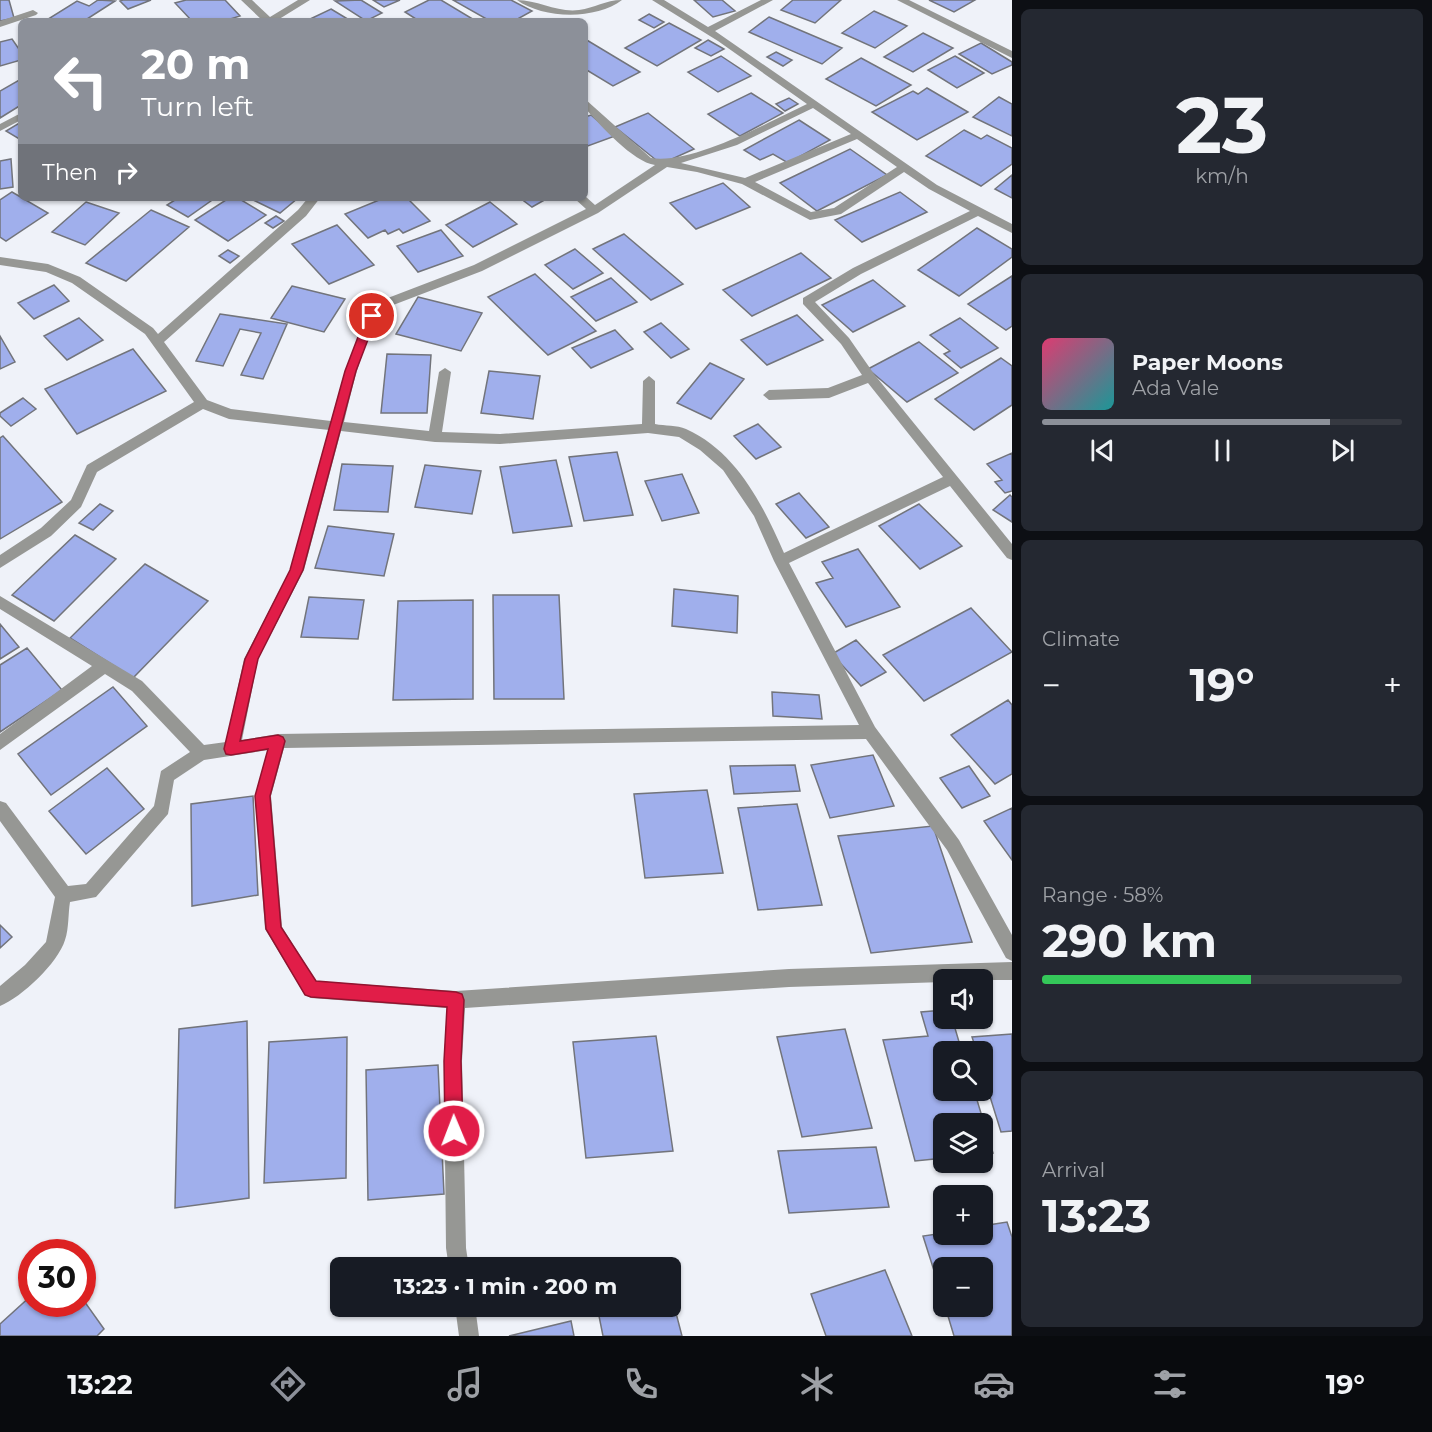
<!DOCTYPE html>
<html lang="en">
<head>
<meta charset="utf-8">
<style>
	:root { --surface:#171b24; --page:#242831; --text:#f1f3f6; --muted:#9ea1a6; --line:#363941; --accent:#8c9099 }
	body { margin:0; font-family:Montserrat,sans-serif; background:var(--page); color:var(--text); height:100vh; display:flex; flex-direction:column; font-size:22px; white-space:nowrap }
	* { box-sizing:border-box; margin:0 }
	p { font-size:20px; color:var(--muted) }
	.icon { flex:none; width:33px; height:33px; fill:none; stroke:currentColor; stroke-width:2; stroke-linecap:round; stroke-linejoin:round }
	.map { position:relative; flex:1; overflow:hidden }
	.side { display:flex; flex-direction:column; gap:9px; padding:9px; background:#0d0f14; width:420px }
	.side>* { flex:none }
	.banner { position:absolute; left:18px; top:18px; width:570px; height:183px; border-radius:9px; box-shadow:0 2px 4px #0004; background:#8c9099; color:#fff; overflow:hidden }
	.buttons { position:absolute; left:933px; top:969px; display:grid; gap:12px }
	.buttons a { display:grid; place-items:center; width:60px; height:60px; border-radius:9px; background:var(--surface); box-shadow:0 2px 4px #0004; font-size:30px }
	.speed { position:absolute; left:18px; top:1239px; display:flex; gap:12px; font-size:30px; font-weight:700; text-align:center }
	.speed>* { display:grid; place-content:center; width:78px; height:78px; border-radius:50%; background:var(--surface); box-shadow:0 2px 4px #0004; line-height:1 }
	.speed .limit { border:9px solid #d22; background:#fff; color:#111 }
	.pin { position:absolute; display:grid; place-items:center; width:51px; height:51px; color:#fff; margin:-26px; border:3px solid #fff; border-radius:50%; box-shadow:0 2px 6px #0007 }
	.me { position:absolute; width:66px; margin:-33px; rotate:359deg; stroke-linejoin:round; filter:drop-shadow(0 0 4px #0008) }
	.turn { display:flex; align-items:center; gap:21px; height:126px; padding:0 24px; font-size:27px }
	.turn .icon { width:78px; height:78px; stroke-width:2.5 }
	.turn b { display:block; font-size:42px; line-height:51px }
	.then { display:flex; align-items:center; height:57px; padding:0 24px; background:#0003; gap:12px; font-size:22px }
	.big { font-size:45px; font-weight:700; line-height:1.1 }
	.side .card { flex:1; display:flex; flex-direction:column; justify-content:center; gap:9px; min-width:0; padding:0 21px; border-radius:9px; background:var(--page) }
	.side .dial { align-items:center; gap:0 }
	.dial b { font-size:78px; line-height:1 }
	.song { display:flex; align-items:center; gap:18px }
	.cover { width:72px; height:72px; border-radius:9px; background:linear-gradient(135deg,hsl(340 70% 55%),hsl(180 70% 35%)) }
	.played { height:6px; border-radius:3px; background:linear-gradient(90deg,var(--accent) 80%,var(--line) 80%) }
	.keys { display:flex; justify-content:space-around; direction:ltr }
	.heat { display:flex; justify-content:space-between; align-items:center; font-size:33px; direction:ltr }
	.charge { height:9px; border-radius:4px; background:linear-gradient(90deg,#34c759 58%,var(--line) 0) }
	.trip { position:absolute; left:330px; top:1257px; width:351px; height:60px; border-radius:9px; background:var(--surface); box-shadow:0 2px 4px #0004; font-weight:700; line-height:60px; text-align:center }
	.tabs { display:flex; height:96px; justify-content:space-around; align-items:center; background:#090b0e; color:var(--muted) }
	.tabs .icon { width:42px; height:42px }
	.tabs .selected { color:var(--accent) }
	.tabs b { font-size:27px; color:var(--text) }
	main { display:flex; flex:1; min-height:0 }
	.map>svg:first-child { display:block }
	.building { fill:#a0afec; stroke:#72747b; stroke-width:1.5 }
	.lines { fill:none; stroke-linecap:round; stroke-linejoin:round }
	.street { fill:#969794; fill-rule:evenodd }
	.route { fill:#e11d48; stroke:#92132f; stroke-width:1.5 }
</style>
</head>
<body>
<main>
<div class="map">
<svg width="1012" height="1336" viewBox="0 0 1012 1336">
	<rect width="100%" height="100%" fill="#eff2f9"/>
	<!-- building -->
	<path class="building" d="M0 0H9L14 18 0 21Z
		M98 0 115 1 84 21H45L77 1 89 6Z
		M123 0H151L128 9 120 1Z
		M186 0H225L240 16 224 21H192L175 3Z
		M361 0 382 13 366 21 335 1Z
		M373 0H400L384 7Z
		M429 0H441L476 21H419L405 12Z
		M453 0H511L532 11 514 21H490Z
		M694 0H722L735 11 713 17Z
		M793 0H841L815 23 781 10Z
		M929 0H975L954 12Z
		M331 9 351 21H306Z
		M874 11 907 26 875 48 842 33Z
		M649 14 664 22 654 28 639 20Z
		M769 17 842 48 822 64 749 32Z
		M669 23 701 40 657 66 625 48Z
		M923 33 953 48 913 72 884 57Z
		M12 39 21 52V60L0 66V42Z
		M585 39 640 72 613 86 585 69Z
		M708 40 724 49 711 56 695 48Z
		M981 43 1012 62V65L992 74 959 54Z
		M776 52 792 60 783 66 767 57Z
		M721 56 751 76 718 92 688 72Z
		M955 56 984 73 957 88 928 70Z
		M861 58 911 85 876 106 826 79Z
		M21 79V105L0 118V91Z
		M927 88 968 112 917 140 872 112 913 91 918 94Z
		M751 93 783 113 740 136 708 114Z
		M999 97 1012 104V136L973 117Z
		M789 98 798 104 785 111 776 104Z
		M648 113 694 149 661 164 615 127Z
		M591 115 615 136 585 147V117Z
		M799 120 830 140 788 163 773 154 760 160 744 150Z
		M21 122V140L6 131Z
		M964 130 981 139 987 135 1012 148V164L981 186 926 156Z
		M850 149 887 175 817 211 780 183Z
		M11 159 13 187 0 189V161Z
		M1012 175V198L995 189Z
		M723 183 750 207 696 229 670 203Z
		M12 192 48 213 6 241 0 237V200Z
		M900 192 927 212 862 242 835 220Z
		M178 198H215L188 217 167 205Z
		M229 198H238L266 215 228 241 195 220Z
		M249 198H298L280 213Z
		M384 198H407L430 221 403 233 399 229 388 234 385 230 368 238 345 214Z
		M520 198H548L532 207Z
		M86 202 119 213 85 245 52 232Z
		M490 202 517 224 473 247 446 225Z
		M151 210 189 227 126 281 86 263Z
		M276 216 284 221 273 228 265 223Z
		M337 225 374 265 329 284 292 244Z
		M977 228 1012 249V257L959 296 918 270Z
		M441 230 463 256 418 272 397 246Z
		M624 234 683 284 651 300 593 249Z
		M575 249 603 273 573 289 545 265Z
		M228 250 239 256 230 263 219 256Z
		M801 253 831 278 752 316 723 290Z
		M535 274 596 331 548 355 488 297Z
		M1012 276V326L1006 330 968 304Z
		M611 278 637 302 596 321 571 297Z
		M873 280 905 306 853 332 822 305Z
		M54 285 69 301 34 319 18 303Z
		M292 286 345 299 324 332 271 318Z
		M418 297 482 313 461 351 396 334Z
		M220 314 287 324 263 379 241 375 261 333 240 329 223 366 196 361Z
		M797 315 823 340 767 365 741 340Z
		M79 318 103 340 67 360 44 336Z
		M960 318 998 348 961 368 944 354 950 351 930 335Z
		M661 323 689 349 671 358 644 332Z
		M615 330 633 349 591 368 572 348Z
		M0 336 15 362 0 369Z
		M919 342 958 373 907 402 868 369Z
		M133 349 166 391 77 434 45 389Z
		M387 354 431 355 427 413H381Z
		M1001 358 1012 366V405L974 430 935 399Z
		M710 363 744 379 711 419 677 403Z
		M489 371 540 376 533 419 481 413Z
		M23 398 36 409 11 426 0 416V413Z
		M758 424 781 447 756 459 734 436Z
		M3 436 62 502 0 539V438Z
		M617 452 633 515 584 521 569 457Z
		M1012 453V491L1005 493 995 482 1002 480 987 464Z
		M556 460 572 526 513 533 500 467Z
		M342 464 393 466 388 512 334 510Z
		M425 465 481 471 472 514 415 507Z
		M682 474 699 513 662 521 645 481Z
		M799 493 829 527 806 538 776 504Z
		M1010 495 1012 497V522L993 510Z
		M100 504 113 511 93 530 79 523Z
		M919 504 962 546 920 569 879 526Z
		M328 526 394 534 384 576 315 568Z
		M75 535 116 559 54 621 12 595Z
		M858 549 900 607 846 627 816 583 833 578 822 562Z
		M145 564 208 601 133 678 70 638Z
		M674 589 738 596 737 633 672 626Z
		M493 595H559L564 699H494Z
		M309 597 364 600 358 639 301 637Z
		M473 600V699L393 700 398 601Z
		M971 608 1012 652 924 701 883 655Z
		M0 624 19 647 0 659Z
		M856 640 886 672 861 686 832 654Z
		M27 648 62 690 0 732V665Z
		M113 687 147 726 51 795 18 754Z
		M772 692 819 695 822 719 773 716Z
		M1008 700 1012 705V774L995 784 951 735Z
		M873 755 894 806 830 818 811 765Z
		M795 765 800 791 734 794 730 766Z
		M969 766 990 796 962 808 940 778Z
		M107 768 144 809 86 854 49 811Z
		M707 790 723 873 645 878 634 794Z
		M253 796 258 895 192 906 191 804Z
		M797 804 822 905 758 910 738 808Z
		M1012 808V860L984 821Z
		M933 826 972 942 871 953 838 836Z
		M0 925 12 937 0 948Z
		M944 1010V1018H952L962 1052H944V1090H974L993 1153 982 1154V1124H944V1158L915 1161 883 1040 928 1036 921 1012Z
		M247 1021 249 1198 175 1208 179 1029Z
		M845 1029 872 1128 802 1137 777 1037Z
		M1012 1034V1131L1001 1132 982 1071V1052H977L972 1037Z
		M656 1036 673 1151 586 1158 573 1042Z
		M347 1037 346 1178 264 1183 269 1042Z
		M438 1065 444 1194 368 1200 366 1070Z
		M876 1147 889 1207 789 1213 778 1151Z
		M1007 1222 1012 1237V1336H954L945 1306H982V1268H944V1302L923 1236 944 1233 982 1234V1226Z
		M885 1270 912 1336H826L811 1294Z
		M670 1290 682 1336H603L597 1306H670Z
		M32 1295V1304H82V1298L104 1329 97 1336H0V1324Z
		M571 1321 574 1336H509Z"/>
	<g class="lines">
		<!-- street -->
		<path class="street" d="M241 0H252L270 17 298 0H310L276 21H263Z
			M517 0C538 0 558 13 579 10 595 8 605 0 622 0 596 20 543 19 517 0Z
			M652 0H664L708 27 761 0H773L715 31 937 185 1012 224V233L978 216 861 274 815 302 849 338 874 374 1012 544V560L1007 558 950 486 789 563 875 727 959 840 1012 935V961L1006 958 947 850 866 739 284 748 271 796 282 927 316 981 456 991 789 969 1012 962V980H944V982L789 987 465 1008 462 1061 466 1248 469 1268H449L446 1248 444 1061 447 1008 311 998 305 995 265 929 255 796 268 750 204 760 174 780 168 814 96 897 70 902C68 914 69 928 65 940 58 963 22 997 0 1006V986L25 965 46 942 55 897 0 821V801L6 803 68 886 86 884 154 806 161 771 190 752 132 691 105 674 0 750V734L92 666 0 609V596L142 681 204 745 226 742 244 659 290 570 329 430 229 419 203 409 97 472 81 507 51 536 0 568V555L41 528 71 500 87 465 194 402 145 334 72 283 46 272 0 265V257L48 264 80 277 153 328 158 334 298 210 308 198H320L306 216 164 342 207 400 231 409 331 421 345 371 366 316 380 301 474 265 586 209 574 198 585 196 595 205 655 165C633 162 600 125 585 108V99L651 158C691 165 769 122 807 104L718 41ZM813 108 851 134 745 178 681 163 737 145ZM857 139 897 167 834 208 811 212 755 182ZM667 167 697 172 742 184 810 220 841 214 904 172 929 189 970 211 853 268 803 298V304L841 344 862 375 828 388 769 390 763 395 769 400 829 398 868 383 943 477 784 553C763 505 737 452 686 429 677 425 665 426 655 424V381L649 376 643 381 642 424 500 434 442 432 451 372 445 368 439 372 429 431 344 422C353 387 363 333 388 307L482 271 598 213ZM341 431 435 442 500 444 648 433 679 437 700 450 723 470 754 516 774 561 859 725 278 734 242 740 258 659 304 570Z
			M897 0H909L1012 51V58Z
			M33 10 38 13 36 15 0 27V21Z
			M21 113V120L0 131V124Z
			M455 1306H475L479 1336H459Z"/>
	</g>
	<!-- route -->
	<path class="route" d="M372 312 377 316 356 371 303 570 258 659 240 741 278 735 283 737 285 741 270 796 281 927 316 981 456 992 462 994 464 1000 461 1061 463 1131 460 1137 454 1140 448 1137 445 1131 444 1061 447 1007 311 997 305 995 266 929 255 796 268 749 231 755 226 754 224 749 245 659 290 570 345 371 366 316Z"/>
</svg>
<div class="buttons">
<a><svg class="icon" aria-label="sound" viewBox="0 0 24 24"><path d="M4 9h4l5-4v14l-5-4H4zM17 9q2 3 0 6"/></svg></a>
<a><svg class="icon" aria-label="search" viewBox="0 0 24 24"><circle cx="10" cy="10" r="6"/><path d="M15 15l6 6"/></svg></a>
<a><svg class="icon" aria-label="layers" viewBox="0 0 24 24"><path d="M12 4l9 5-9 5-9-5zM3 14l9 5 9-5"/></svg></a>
<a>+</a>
<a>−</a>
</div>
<div class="speed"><div class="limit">30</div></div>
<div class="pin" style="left:372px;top:316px;background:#d93025"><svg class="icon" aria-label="arrive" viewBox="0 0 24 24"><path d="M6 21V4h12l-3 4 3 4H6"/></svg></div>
<svg class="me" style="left:454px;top:1131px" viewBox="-20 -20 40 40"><circle r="17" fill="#e11d48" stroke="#fff" stroke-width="3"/><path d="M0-11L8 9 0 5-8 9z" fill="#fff"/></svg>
<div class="trip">13:23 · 1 min · 200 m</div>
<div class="banner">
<div class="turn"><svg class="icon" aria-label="left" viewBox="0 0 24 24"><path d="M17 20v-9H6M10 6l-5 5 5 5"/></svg><div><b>20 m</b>Turn left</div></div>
<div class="then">Then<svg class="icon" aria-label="right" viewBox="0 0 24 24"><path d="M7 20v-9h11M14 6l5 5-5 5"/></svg></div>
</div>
</div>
<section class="side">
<div class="card dial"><b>23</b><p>km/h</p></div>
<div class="card">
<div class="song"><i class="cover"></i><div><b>Paper Moons</b><p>Ada Vale</p></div></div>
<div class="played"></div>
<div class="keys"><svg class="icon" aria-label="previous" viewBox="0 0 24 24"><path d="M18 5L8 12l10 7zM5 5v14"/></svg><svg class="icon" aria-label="pause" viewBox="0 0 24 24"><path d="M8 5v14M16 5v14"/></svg><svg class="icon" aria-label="next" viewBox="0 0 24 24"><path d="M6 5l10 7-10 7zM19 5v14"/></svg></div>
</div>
<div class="card"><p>Climate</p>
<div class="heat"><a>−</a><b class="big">19°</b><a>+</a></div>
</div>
<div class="card"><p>Range · 58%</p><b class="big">290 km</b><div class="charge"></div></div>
<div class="card"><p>Arrival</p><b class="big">13:23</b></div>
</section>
</main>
<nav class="tabs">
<b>13:22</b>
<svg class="icon selected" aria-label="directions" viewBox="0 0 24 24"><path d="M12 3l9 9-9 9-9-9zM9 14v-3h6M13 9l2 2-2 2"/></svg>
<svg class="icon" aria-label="music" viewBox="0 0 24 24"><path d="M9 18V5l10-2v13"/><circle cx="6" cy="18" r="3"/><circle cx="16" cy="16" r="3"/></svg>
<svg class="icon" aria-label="phone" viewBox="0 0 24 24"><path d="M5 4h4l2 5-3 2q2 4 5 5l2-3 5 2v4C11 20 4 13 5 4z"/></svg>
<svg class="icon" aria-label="climate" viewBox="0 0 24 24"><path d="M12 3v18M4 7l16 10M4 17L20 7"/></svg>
<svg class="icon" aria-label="car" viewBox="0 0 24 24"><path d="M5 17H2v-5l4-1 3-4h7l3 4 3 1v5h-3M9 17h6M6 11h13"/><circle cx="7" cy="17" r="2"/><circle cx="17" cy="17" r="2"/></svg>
<svg class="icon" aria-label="filters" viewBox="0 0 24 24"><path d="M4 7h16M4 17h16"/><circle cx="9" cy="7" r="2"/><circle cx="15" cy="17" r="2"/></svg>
<b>19°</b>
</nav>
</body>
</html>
